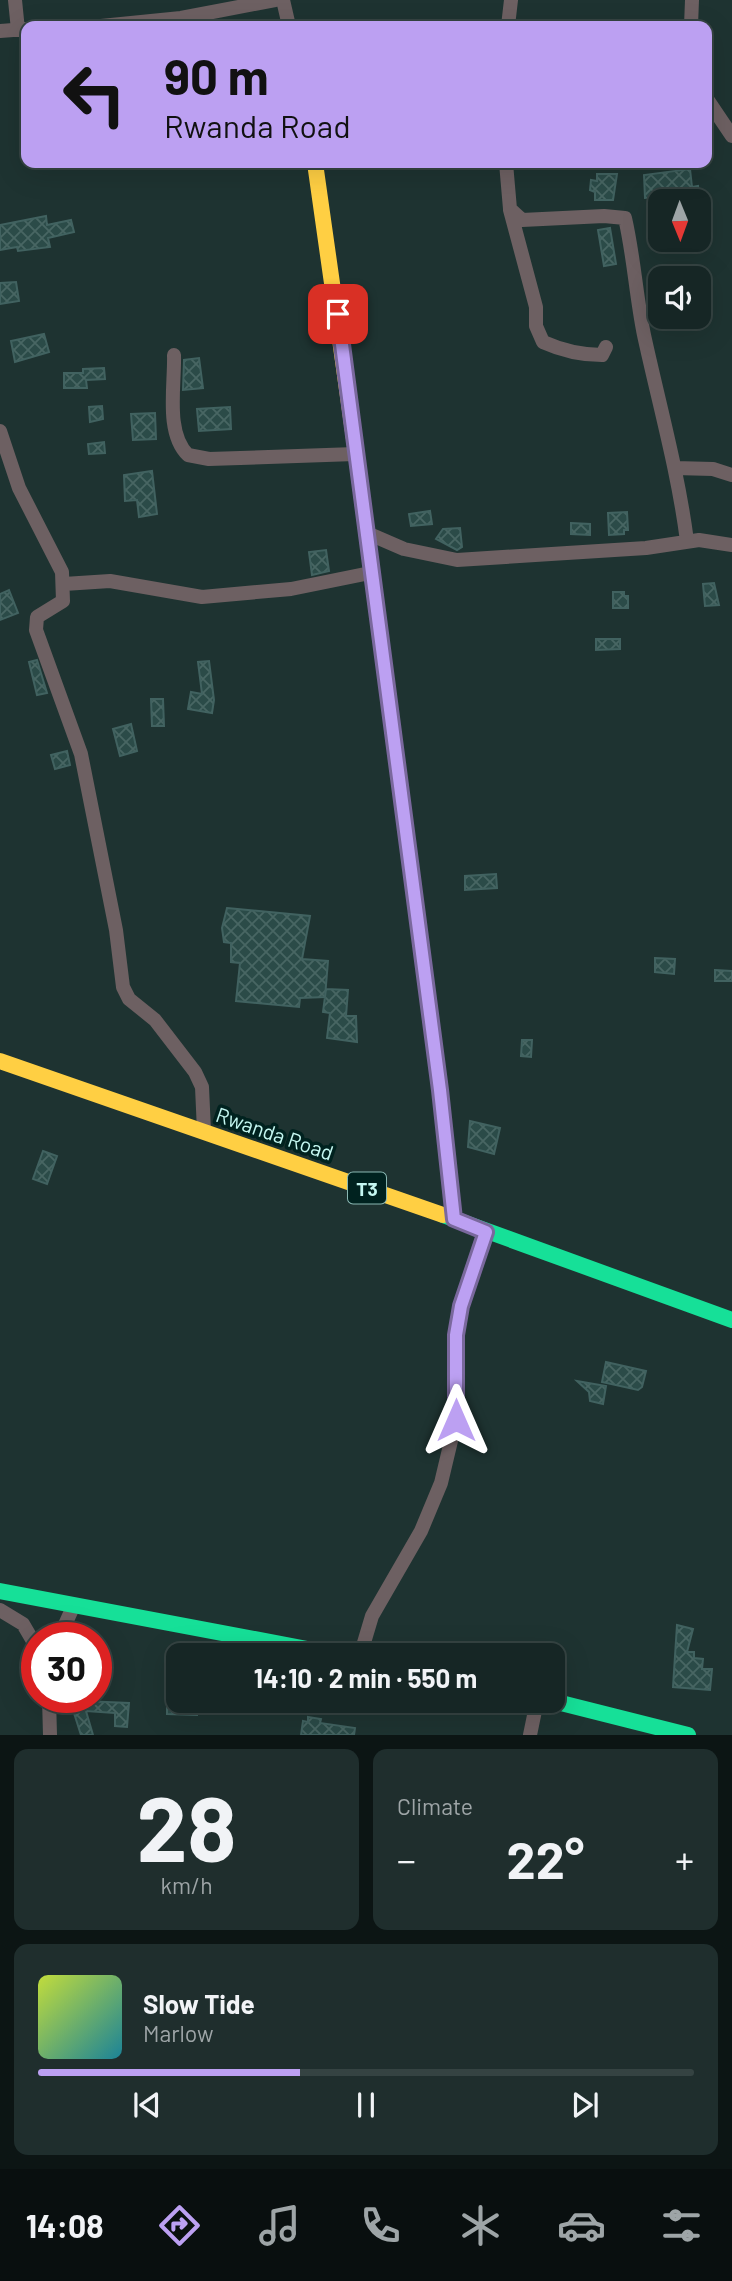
<!DOCTYPE html>
<html lang="en">
<head>
<meta charset="utf-8">
<style>
	:root { --surface:#162625; --page:#1f2e2d; --text:#f1f3f6; --muted:#9ea5a7; --line:#354342; --accent:#bca0f2 }
	body { margin:0; font-family:Barlow,sans-serif; background:var(--page); color:var(--text); height:100vh; display:flex; flex-direction:column; font-size:26px; white-space:nowrap }
	* { box-sizing:border-box; margin:0 }
	p { font-size:23px; color:var(--muted) }
	.icon { flex:none; width:38px; height:38px; fill:none; stroke:currentColor; stroke-width:2; stroke-linecap:round; stroke-linejoin:round }
	.map { position:relative; height:1735px; overflow:hidden }
	.sheet { display:flex; flex-direction:column; gap:14px; padding:14px; background:#0c1514; flex:1 }
	.sheet>* { flex:none }
	.hud { position:absolute; left:21px; top:21px; width:691px; height:147px; border-radius:14px; box-shadow:0 7px 28px #0002,0 0 0 2px var(--line); background:#bca0f2; color:#111; overflow:hidden }
	.needle { width:46px; rotate:179deg }
	.tools { position:absolute; left:648px; top:189px; display:grid; gap:14px }
	.tools a { display:grid; place-items:center; width:63px; height:63px; border-radius:14px; background:var(--surface); box-shadow:0 7px 28px #0002,0 0 0 2px var(--line); font-size:35px }
	.speed { position:absolute; left:21px; top:1622px; display:flex; gap:14px; font-size:35px; font-weight:700; text-align:center }
	.speed>* { display:grid; place-content:center; width:91px; height:91px; border-radius:50%; background:var(--surface); box-shadow:0 7px 28px #0002,0 0 0 2px var(--line); line-height:1 }
	.speed .limit { border:10px solid #d22; background:#fff; color:#111 }
	.pin { position:absolute; display:grid; place-items:center; width:60px; height:60px; color:#fff; margin:-30px; border-radius:14px; box-shadow:0 4px 10px #0006 }
	.me { position:absolute; width:77px; margin:-38px; rotate:0deg; stroke-linejoin:round; filter:drop-shadow(0 0 5px #0008) }
	.turn { display:flex; align-items:center; gap:24px; height:147px; padding:0 28px; font-size:32px }
	.turn .icon { width:91px; height:91px; stroke-width:2.5 }
	.turn b { display:block; font-size:49px; line-height:60px }
	.big { font-size:52px; font-weight:700; line-height:1.1 }
	.sheet .widget { flex:1; display:flex; flex-direction:column; justify-content:center; gap:10px; min-width:0; padding:0 24px; border-radius:14px; background:var(--page) }
	.sheet .dial { align-items:center; gap:0 }
	.dial b { font-size:91px; line-height:1 }
	.song { display:flex; align-items:center; gap:21px }
	.cover { width:84px; height:84px; border-radius:10px; background:linear-gradient(135deg,hsl(70 70% 55%),hsl(190 70% 35%)) }
	.played { height:7px; border-radius:4px; background:linear-gradient(90deg,var(--accent) 40%,var(--line) 40%) }
	.keys { display:flex; justify-content:space-around; direction:ltr }
	.heat { display:flex; justify-content:space-between; align-items:center; font-size:38px; direction:ltr }
	.sheet .tiles { flex:1; display:grid; gap:14px; grid-template-columns:1fr 1fr }
	.widget:last-child { grid-column:span 2 }
	.trip { position:absolute; left:166px; top:1643px; width:399px; height:70px; border-radius:14px; background:var(--surface); box-shadow:0 7px 28px #0002,0 0 0 2px var(--line); font-weight:700; line-height:70px; text-align:center }
	.tab-bar { display:flex; height:112px; justify-content:space-around; align-items:center; background:#090f0f; color:var(--muted) }
	.tab-bar .icon { width:49px; height:49px }
	.tab-bar .current { color:var(--accent) }
	.tab-bar b { font-size:32px; color:var(--text) }
	.map>svg:first-child { display:block }
	.building { fill:url(#building-cross-hatch); stroke:#416260; stroke-width:2 }
	.lines { fill:none; stroke-linecap:round; stroke-linejoin:round }
	.street { stroke:#6d6062; stroke-width:14 }
	.fast { stroke:#16e098; stroke-width:16 }
	.slow { stroke:#ffcf43; stroke-width:16 }
	.route-casing { stroke:#7a689d; stroke-width:18 }
	.route { stroke:#bca0f2; stroke-width:12 }
	.labels { text-anchor:middle; dominant-baseline:central; stroke-width:7; stroke-linejoin:round; paint-order:stroke }
	.shield { fill:#00221f; stroke:#8ab8b3; stroke-width:2 }
	.shield-label { font-size:19px; font-weight:bold; fill:#c5f8f2 }
	.street-label { font-size:21px; fill:#c5f8f2; stroke:#00221f }
</style>
</head>
<body>
<div class="map">
<svg width="732" height="1735" viewBox="0 0 732 1735">
	<defs>
		<pattern id="building-cross-hatch" width="8" height="8" patternUnits="userSpaceOnUse" patternTransform="scale(1.75)"><rect width="8" height="8" fill="#2b4b48"/><path d="M0 0l8 8M0 8l8-8" fill="none" stroke="#486663"/></pattern>
	</defs>
	<rect width="100%" height="100%" fill="#1e3331"/>
	<!-- building -->
	<path class="building" d="M690 169 692 187 698 186 700 200 672 201 671 196 645 198 644 175Z
		M597 174H617L613 200H595V192L590 190 591 180 597 181Z
		M46 216 47 225 71 220 74 232 48 238 50 247 18 251 17 247 0 250V225Z
		M610 228 616 264 604 266 598 230Z
		M16 282 19 301 0 304V283Z
		M44 334 49 352 15 362 11 341Z
		M199 358 203 388 183 390 184 360Z
		M104 368 105 379 86 380 87 388H64V373H83V369Z
		M102 406 103 419 90 422 89 407Z
		M230 407 231 429 199 431 197 409Z
		M155 413 156 439 133 440 131 414Z
		M104 442 105 453 89 454 88 444Z
		M152 471 157 514 139 517 137 500 125 501 124 475Z
		M430 511 432 524 411 526 409 514Z
		M627 512 628 530H624V534L609 535 608 513Z
		M571 523 590 524V535L571 534Z
		M460 528 462 547 457 550 436 539 443 529Z
		M326 550 329 571 312 575 309 552Z
		M714 583 719 605 705 606 703 584Z
		M9 590 18 613 0 620V594Z
		M613 592H624V596H628V608H613Z
		M596 639H620V649L596 650Z
		M37 660 47 693 37 695 29 662Z
		M209 661 214 700 212 713 188 709 191 692 202 694 198 662Z
		M151 699H163L164 726H152Z
		M131 724 137 751 120 756 113 729Z
		M67 751 70 765 55 769 51 755Z
		M496 874 497 888 465 890V876Z
		M227 908 310 916 302 959 328 961 325 997 300 998 299 1007 236 1001 240 963 231 962V943L224 942 222 928Z
		M655 958 675 959 674 974 655 972Z
		M715 970 732 971V981H715Z
		M326 989 348 990 346 1016H356L357 1042 327 1038 330 1013 323 1012Z
		M522 1040H532L531 1057 521 1056Z
		M470 1121 500 1128 494 1154 468 1147Z
		M43 1151 57 1156 47 1184 33 1179Z
		M606 1362 646 1371 642 1387 638 1390 602 1382Z
		M577 1381 606 1386 603 1404 590 1401 589 1392Z
		M677 1625 693 1629 687 1652H694V1658L703 1659 702 1669H712L710 1690 673 1687Z
		M59 1700 129 1703 127 1727 115 1726V1713L86 1711 93 1735H81L73 1710 59 1709Z
		M197 1701V1715L167 1714V1702Z
		M308 1717 321 1719 320 1723 355 1728 354 1735H301L303 1721 308 1722Z"/>
	<g class="lines">
		<!-- street -->
		<path class="street" d="M15 0 18 30
			M283 0 289 26
			M101 26 181 18 275 0
			M508 26 511 0
			M691 26 692 0
			M0 31 26 29
			M707 99 732 136
			M506 163 510 209 522 220 604 216 625 218C634 257 636 296 644 335 659 404 678 471 687 541
			M510 210 536 307V326L543 342C563 351 580 355 602 355L606 347
			M174 355C175 385 165 433 188 455L209 459 355 454
			M0 431 19 488 62 572 63 601 37 617 36 630 81 754 116 930 123 987 129 999 155 1020 195 1072 202 1087 204 1131
			M675 468 713 469 732 475
			M367 533 404 549 457 560 646 548 699 540 732 545
			M64 584 110 581 202 597 291 589 370 573
			M0 1610 23 1624 37 1648
			M59 1638 73 1607
			M360 1656 372 1616 421 1531 441 1483 456 1420 455 1350 461 1306 486 1232
			M49 1698 50 1735
			M530 1735 537 1701"/>
		<!-- fast -->
		<path class="fast" d="M355 446 440 1090 454 1219
			M443 1215 732 1320
			M0 1591 344 1656
			M553 1701 688 1735"/>
		<!-- slow -->
		<path class="slow" d="M315 163 355 446
			M0 1061 443 1215"/>
	</g>
	<g class="lines">
		<defs>
			<path id="route" d="M338 314 440 1090 454 1219 486 1232 461 1306 456 1335V1420"/>
		</defs>
		<!-- route casing -->
		<use href="#route" class="route-casing"/>
		<!-- route -->
		<use href="#route" class="route"/>
	</g>
	<g class="labels">
		<!-- shield labels -->
		<rect class="shield" x="348" y="1172.5" width="38" height="31" rx="5"/>
		<g class="shield-label">
			<text x="367" y="1188">T3</text>
		</g>
		<!-- street labels -->
		<g class="street-label">
			<text transform="translate(275 1133) rotate(19)">Rwanda Road</text>
		</g>
	</g>
</svg>
<div class="tools">
<a><svg class="needle" viewBox="-14 -14 28 28"><path d="M0-13l5 13h-10z" fill="#e53935"/><path d="M0 13l5-13h-10z" fill="#9ea5a7"/></svg></a>
<a><svg class="icon" aria-label="sound" viewBox="0 0 24 24"><path d="M4 9h4l5-4v14l-5-4H4zM17 9q2 3 0 6"/></svg></a>
</div>
<div class="speed"><div class="limit">30</div></div>
<div class="pin" style="left:338px;top:314px;background:#d93025"><svg class="icon" aria-label="arrive" viewBox="0 0 24 24"><path d="M6 21V4h12l-3 4 3 4H6"/></svg></div>
<svg class="me" style="left:456px;top:1420px" viewBox="-20 -20 40 40"><path d="M0-17L14 15 0 8-14 15z" fill="#bca0f2" stroke="#fff" stroke-width="4"/></svg>
<div class="trip">14:10 · 2 min · 550 m</div>
<div class="hud">
<div class="turn"><svg class="icon" aria-label="left" viewBox="0 0 24 24"><path d="M17 20v-9H6M10 6l-5 5 5 5"/></svg><div><b>90 m</b>Rwanda Road</div></div>
</div>
</div>
<section class="sheet">
<div class="tiles">
<div class="widget dial"><b>28</b><p>km/h</p></div>
<div class="widget"><p>Climate</p>
<div class="heat"><a>−</a><b class="big">22°</b><a>+</a></div>
</div>
<div class="widget">
<div class="song"><i class="cover"></i><div><b>Slow Tide</b><p>Marlow</p></div></div>
<div class="played"></div>
<div class="keys"><svg class="icon" aria-label="previous" viewBox="0 0 24 24"><path d="M18 5L8 12l10 7zM5 5v14"/></svg><svg class="icon" aria-label="pause" viewBox="0 0 24 24"><path d="M8 5v14M16 5v14"/></svg><svg class="icon" aria-label="next" viewBox="0 0 24 24"><path d="M6 5l10 7-10 7zM19 5v14"/></svg></div>
</div>
</div>
</section>
<nav class="tab-bar">
<b>14:08</b>
<svg class="icon current" aria-label="directions" viewBox="0 0 24 24"><path d="M12 3l9 9-9 9-9-9zM9 14v-3h6M13 9l2 2-2 2"/></svg>
<svg class="icon" aria-label="music" viewBox="0 0 24 24"><path d="M9 18V5l10-2v13"/><circle cx="6" cy="18" r="3"/><circle cx="16" cy="16" r="3"/></svg>
<svg class="icon" aria-label="phone" viewBox="0 0 24 24"><path d="M5 4h4l2 5-3 2q2 4 5 5l2-3 5 2v4C11 20 4 13 5 4z"/></svg>
<svg class="icon" aria-label="climate" viewBox="0 0 24 24"><path d="M12 3v18M4 7l16 10M4 17L20 7"/></svg>
<svg class="icon" aria-label="car" viewBox="0 0 24 24"><path d="M5 17H2v-5l4-1 3-4h7l3 4 3 1v5h-3M9 17h6M6 11h13"/><circle cx="7" cy="17" r="2"/><circle cx="17" cy="17" r="2"/></svg>
<svg class="icon" aria-label="filters" viewBox="0 0 24 24"><path d="M4 7h16M4 17h16"/><circle cx="9" cy="7" r="2"/><circle cx="15" cy="17" r="2"/></svg>
</nav>
</body>
</html>
